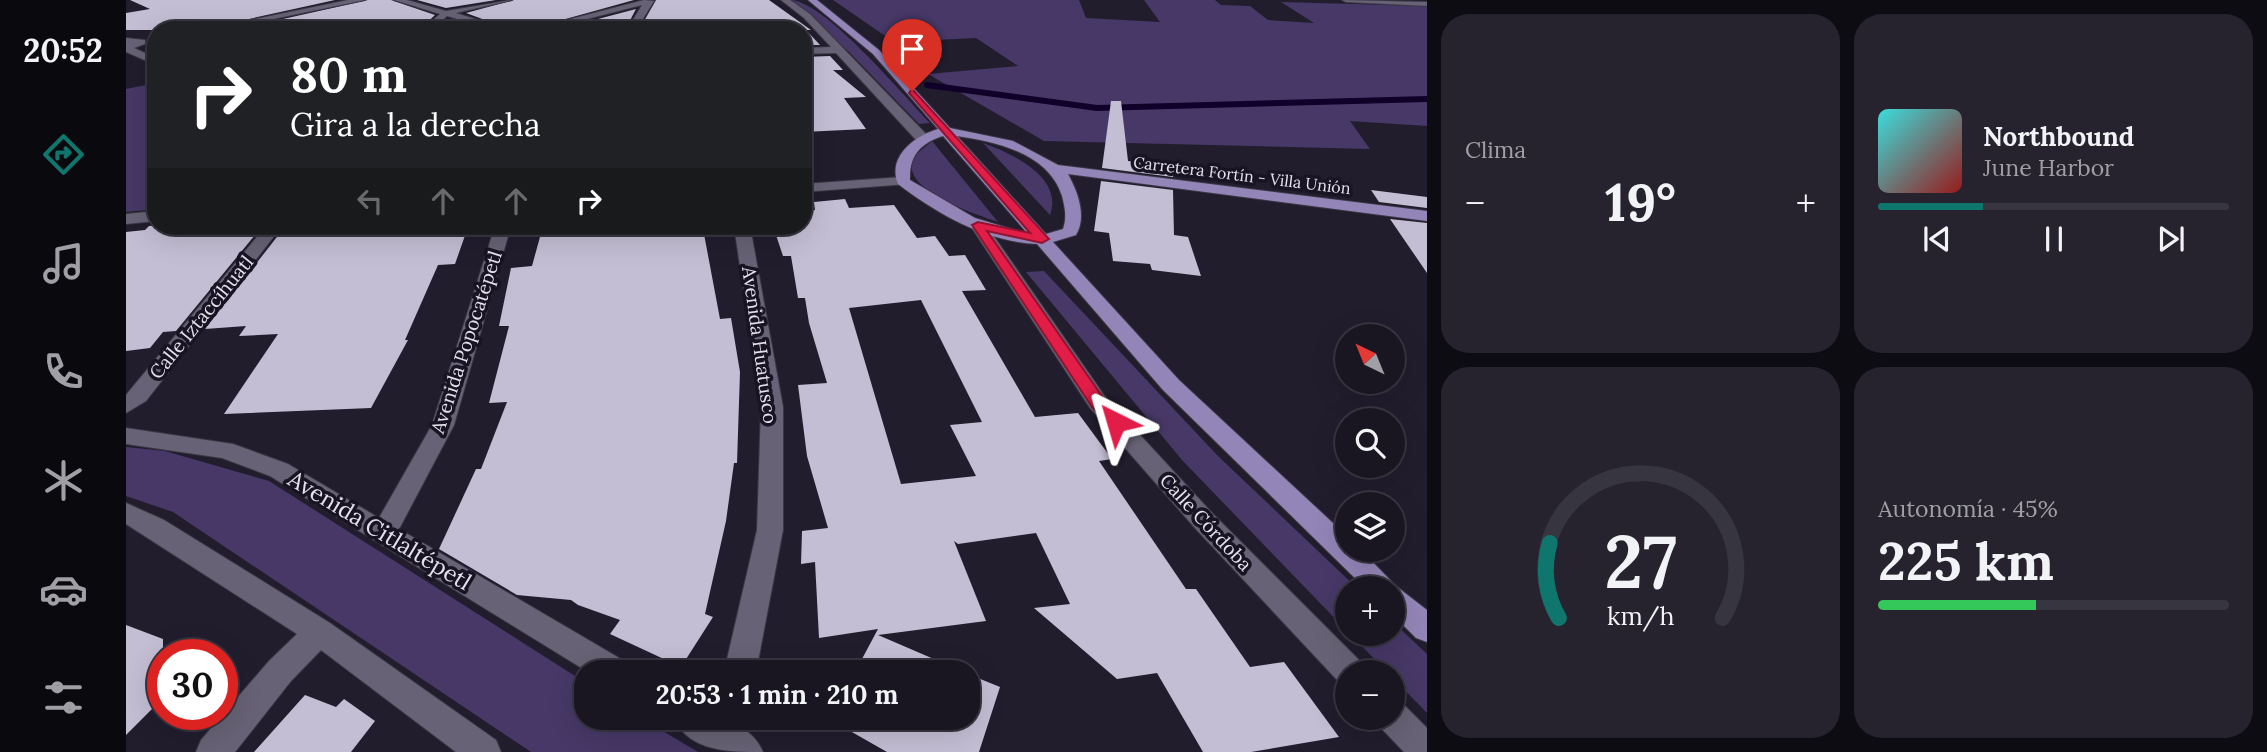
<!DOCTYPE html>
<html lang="es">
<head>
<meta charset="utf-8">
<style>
	:root { --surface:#191622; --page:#26232f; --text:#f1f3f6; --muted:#9f9fa5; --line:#373540; --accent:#0f766e }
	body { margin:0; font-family:Lora,serif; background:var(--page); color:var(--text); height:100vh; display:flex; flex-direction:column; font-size:26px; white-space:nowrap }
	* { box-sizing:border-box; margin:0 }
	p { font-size:23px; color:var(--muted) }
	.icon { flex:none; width:38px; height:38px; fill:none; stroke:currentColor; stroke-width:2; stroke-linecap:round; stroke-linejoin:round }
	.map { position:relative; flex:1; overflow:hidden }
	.panel { display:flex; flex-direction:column; gap:14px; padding:14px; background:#0e0c13; width:840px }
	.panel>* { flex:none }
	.hud { position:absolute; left:21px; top:21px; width:665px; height:214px; border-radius:28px; box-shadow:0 7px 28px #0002,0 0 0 2px var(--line); background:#202124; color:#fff; overflow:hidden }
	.needle { width:46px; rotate:317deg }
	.controls { position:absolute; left:1209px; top:324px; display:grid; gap:14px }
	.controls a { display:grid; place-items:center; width:70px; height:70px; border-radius:50%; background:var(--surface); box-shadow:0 7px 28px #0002,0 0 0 2px var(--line); font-size:35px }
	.speed { position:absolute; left:21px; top:639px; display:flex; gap:14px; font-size:35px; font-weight:700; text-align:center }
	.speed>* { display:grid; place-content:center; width:91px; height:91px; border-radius:50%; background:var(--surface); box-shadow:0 7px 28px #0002,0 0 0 2px var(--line); line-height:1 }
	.speed .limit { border:10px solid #d22; background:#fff; color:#111 }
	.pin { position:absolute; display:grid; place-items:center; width:60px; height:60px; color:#fff; margin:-72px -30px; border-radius:50% 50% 50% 0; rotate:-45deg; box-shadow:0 0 7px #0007 }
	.pin .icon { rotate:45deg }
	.me { position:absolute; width:77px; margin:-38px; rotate:320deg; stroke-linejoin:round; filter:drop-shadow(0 0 5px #0008) }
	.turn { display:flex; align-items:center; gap:24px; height:147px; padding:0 28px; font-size:32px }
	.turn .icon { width:91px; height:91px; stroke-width:2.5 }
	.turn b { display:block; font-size:49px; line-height:60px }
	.lanes { display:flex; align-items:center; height:66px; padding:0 28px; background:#0003; justify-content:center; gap:35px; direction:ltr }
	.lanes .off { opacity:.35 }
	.big { font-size:52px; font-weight:800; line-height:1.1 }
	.panel .tile { flex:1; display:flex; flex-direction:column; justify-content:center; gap:10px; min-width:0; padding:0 24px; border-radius:28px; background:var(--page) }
	.panel .dial { align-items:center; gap:0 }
	.dial svg { height:182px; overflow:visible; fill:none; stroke:var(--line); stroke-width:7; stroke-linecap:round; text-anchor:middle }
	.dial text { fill:var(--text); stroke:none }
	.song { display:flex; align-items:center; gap:21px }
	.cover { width:84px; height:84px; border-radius:10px; background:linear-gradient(135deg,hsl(180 70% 55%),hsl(0 70% 35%)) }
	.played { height:7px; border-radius:4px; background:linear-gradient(90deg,var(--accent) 30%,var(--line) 30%) }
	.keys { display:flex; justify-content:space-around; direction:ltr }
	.heat { display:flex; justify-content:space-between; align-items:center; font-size:38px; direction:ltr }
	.charge { height:10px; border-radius:5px; background:linear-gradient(90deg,#34c759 45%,var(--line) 0) }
	.panel .tiles { flex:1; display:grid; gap:14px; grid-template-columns:repeat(2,1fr) }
	.trip { position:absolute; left:448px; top:660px; width:406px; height:70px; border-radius:28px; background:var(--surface); box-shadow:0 7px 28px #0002,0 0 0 2px var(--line); font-weight:800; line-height:70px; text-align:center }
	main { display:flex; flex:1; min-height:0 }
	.menu { display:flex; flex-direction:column; width:126px; justify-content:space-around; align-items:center; background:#0a090e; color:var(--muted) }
	.menu .icon { width:49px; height:49px }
	.menu .on { color:var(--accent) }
	.menu b { font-size:32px; color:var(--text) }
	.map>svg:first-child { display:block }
	.green { fill:#473867 }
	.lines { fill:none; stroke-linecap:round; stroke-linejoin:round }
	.stream { stroke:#100029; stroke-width:6 }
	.building { fill:#c4bed4; fill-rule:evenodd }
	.minor-casing { stroke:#3b3744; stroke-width:2 }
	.major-casing { stroke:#3b3744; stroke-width:2 }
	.minor { fill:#676275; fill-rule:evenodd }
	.major { fill:#9485b8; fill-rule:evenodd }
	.route { fill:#e11d48; stroke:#92132f; stroke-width:2 }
	.labels { text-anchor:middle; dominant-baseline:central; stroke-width:7; stroke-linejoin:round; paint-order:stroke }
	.far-street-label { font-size:16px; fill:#e4e1ec; stroke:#181423 }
	.street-label { font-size:19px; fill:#e4e1ec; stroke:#181423 }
	.near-street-label { font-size:23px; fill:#e4e1ec; stroke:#181423 }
</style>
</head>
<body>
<main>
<nav class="menu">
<b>20:52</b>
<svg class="icon on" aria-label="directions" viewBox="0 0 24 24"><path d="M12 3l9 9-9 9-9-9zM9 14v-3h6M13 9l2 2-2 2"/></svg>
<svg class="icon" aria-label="music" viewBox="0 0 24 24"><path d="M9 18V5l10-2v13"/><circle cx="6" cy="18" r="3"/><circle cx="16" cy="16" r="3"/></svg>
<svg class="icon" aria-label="phone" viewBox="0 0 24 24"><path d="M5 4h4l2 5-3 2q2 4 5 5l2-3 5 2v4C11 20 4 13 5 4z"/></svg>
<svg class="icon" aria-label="climate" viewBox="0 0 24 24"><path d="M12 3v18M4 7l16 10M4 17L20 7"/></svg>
<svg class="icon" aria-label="car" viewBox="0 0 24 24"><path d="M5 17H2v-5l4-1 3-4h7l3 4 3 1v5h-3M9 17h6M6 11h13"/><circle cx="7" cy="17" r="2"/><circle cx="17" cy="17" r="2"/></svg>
<svg class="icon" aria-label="filters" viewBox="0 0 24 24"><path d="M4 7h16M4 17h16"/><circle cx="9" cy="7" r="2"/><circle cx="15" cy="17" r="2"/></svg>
</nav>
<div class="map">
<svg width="1301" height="752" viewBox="0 0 1301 752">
	<rect width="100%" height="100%" fill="#211d2d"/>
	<!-- green -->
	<path class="green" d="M664 0C698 0 778 96 804 123L793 124 723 52Z
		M707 0H953L960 18 1034 22 1018 0H1089L1095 5 1124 6 1142 20 1188 23 1155 2 1301 6V126L1224 121 1244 149 918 141 802 74 892 66 850 38 768 42Z
		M30 83V209L0 212V89Z
		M806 141 872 222C852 215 768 189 789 156 793 151 801 146 806 141Z
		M857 143C885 153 938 177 924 215Z
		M918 271 1092 456 1231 588H1222L1221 631 1056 460 900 272Z
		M0 447 39 451 143 481 460 683V718H515L572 752H405L47 512 0 496Z
		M1267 622 1301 654V713L1267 678V672H1261L1224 634H1267Z"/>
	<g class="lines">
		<!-- stream -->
		<path class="stream" d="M801 85 971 108 1301 99"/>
	</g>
	<!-- building -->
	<path class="building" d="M4 0H209L73 30H0V13L24 9Z
		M242 0H265L309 15 293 30H108Z
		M291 0H370L320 8Z
		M388 0H508L400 30H386L340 13Z
		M530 0H643L685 30H680L694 45H677V30H513Z
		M510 9 499 30H430Z
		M322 19 359 30H310Z
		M704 56 717 70H707L740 97 718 98 740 129 677 132V81L684 80 677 72V57Z
		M985 101H995L1002 161 1047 166V177L976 168Z
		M975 181 1047 190 1048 235 1062 237 1075 276 1026 270 1024 264 987 261 983 233 968 231Z
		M1245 190 1301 197V208L1253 202Z
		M719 199 723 208 768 205 791 238 809 236 823 256 839 255 860 290 836 291 909 417 952 413 986 459 973 461 1060 589H1070L1124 667 1158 662 1213 737 1125 752H1077L1031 673 991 679 908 608 944 604 910 533 832 544 828 541 860 621 752 635 838 672H729L752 629 693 638 689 562 675 564 676 531 702 528 681 456 672 385 701 383 683 323 679 298H672L665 256H657L647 226H677V213L689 210 688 202ZM795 300 856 422 824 425 850 476 775 484 723 308Z
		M1264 219 1301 223V273Z
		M23 226H122L111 236 129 235 50 331 37 332 24 348 0 351V232L19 230Z
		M220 226H266L263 232 342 227 329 264 312 265 279 340H282L245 408 98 414 152 334 113 336 120 326 79 329 154 233 218 229Z
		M417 226H554L564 234H578L594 319 605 318 614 372 611 463H608L600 521 579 614 587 617 555 667 484 634 494 620 452 605 445 600 391 595 313 549 350 469H355L381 402 363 403 383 326H373L385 268 406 266Z
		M0 625 37 639V698L0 735Z
		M842 674 874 687 853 752H761L703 719 842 718Z
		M179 695 210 707 218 699 249 721 225 752H128Z"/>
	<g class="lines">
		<defs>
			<path id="minor" d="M222 0H239L94 30H75Z
				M268 0H281L320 11 386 0 330 13 384 30H369L321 16 306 30H296L314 14Z
				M518 0 528 1 510 30H501L516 5 418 30H402Z
				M655 0H664L684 14 801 135V141H791L710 53 677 54V48L705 47 678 18Z
				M1216 0 1301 2V6L1220 2Z
				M0 38 19 40V44L8 48 30 58V65L0 52Z
				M777 177 782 178V184L677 192V184Z
				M30 211V221L0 224V214Z
				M852 220 858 222 980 398 1087 514 1235 662 1240 672H1222V685L1213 682 1069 528 964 408 844 225Z
				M140 226H156L20 401 0 413V395Z
				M369 226H385L328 425 273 529 500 662 505 672H462L144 476 96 458 0 444V428L107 444 162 464 253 518 306 425Z
				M608 226H624L657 407V530L630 672H598L631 530 635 407Z
				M0 503 38 520 204 623 370 740 375 752H330L195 650 165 681 109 752H70L75 740 143 661 171 634 0 524Z
				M1267 701 1279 706 1301 728V752H1278L1255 728 1251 718H1267Z
				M548 718C579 715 623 718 637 752 604 752 563 752 548 718Z"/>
			<path id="major" d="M682 0H691L753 50 824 128 887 141 932 165 1301 211V221L942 174C952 192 961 217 950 235L927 242 1053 380 1222 537V550H1235L1270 586 1301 610V642L1290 638 1267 615V588H1239L1037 390 911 244C861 242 811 214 772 184 761 157 788 136 812 129L747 54ZM817 136 902 234 849 218 784 180C783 155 795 143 817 136ZM831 136C872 142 923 154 936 196 939 208 941 217 937 229L920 234Z"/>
		</defs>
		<!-- minor casing -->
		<use href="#minor" class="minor-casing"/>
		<!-- major casing -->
		<use href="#major" class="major-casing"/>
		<!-- minor -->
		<use href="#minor" class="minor"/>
		<!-- major -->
		<use href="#major" class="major"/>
	</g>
	<!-- route -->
	<path class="route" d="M786 89 923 239 916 243 861 231 978 399 998 422 996 426H984L966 407 846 225 852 222 904 233 783 93Z"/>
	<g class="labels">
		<!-- far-street labels -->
		<g class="far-street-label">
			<text transform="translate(1116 175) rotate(7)">Carretera Fortín - Villa Unión</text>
		</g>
		<!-- street labels -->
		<g class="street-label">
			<text transform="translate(75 317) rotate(-51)">Calle Iztaccíhuatl</text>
			<text transform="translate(340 342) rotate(-72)">Avenida Popocatépetl</text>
			<text transform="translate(634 345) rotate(82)">Avenida Huatusco</text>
			<text transform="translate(1080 522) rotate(47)">Calle Córdoba</text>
		</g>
		<!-- near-street labels -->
		<g class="near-street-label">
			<text transform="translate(254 530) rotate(31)">Avenida Citlaltépetl</text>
		</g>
	</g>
</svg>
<div class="controls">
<a><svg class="needle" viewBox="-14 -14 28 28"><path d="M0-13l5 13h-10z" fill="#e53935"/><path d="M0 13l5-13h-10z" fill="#9f9fa5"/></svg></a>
<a><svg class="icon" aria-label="search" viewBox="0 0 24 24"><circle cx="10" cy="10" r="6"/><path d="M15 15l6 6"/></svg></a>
<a><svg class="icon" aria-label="layers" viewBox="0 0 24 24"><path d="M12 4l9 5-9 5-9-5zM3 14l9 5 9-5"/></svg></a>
<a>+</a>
<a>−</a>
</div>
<div class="speed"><div class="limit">30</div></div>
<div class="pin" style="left:786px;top:91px;background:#d93025"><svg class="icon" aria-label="arrive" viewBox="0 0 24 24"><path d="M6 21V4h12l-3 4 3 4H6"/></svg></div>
<svg class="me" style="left:990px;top:422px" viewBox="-20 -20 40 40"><path d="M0-17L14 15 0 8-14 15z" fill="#e11d48" stroke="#fff" stroke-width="4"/></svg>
<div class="trip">20:53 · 1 min · 210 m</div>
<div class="hud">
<div class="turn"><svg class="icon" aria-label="right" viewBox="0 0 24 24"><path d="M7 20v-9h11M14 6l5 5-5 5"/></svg><div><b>80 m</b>Gira a la derecha</div></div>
<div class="lanes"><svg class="icon off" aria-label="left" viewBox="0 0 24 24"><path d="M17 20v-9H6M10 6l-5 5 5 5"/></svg><svg class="icon off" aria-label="ahead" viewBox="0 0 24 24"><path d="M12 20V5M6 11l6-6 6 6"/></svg><svg class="icon off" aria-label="ahead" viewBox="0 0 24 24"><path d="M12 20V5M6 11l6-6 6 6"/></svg><svg class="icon" aria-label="right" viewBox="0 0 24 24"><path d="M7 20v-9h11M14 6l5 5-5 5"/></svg></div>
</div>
</div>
<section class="panel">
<div class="tiles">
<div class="tile"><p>Clima</p>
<div class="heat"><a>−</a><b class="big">19°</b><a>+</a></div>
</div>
<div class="tile">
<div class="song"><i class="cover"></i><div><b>Northbound</b><p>June Harbor</p></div></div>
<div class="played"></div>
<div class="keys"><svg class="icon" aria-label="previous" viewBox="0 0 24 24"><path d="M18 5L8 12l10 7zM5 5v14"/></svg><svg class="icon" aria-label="pause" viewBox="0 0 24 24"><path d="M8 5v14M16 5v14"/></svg><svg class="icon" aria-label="next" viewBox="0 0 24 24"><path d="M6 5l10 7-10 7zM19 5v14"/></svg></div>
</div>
<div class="tile dial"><svg viewBox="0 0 100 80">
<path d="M14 69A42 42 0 1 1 86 69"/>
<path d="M14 69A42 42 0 0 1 10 36" stroke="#0f766e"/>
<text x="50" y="56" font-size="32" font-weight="700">27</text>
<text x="50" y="72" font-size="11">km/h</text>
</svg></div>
<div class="tile"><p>Autonomía · 45%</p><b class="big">225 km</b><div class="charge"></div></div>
</div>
</section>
</main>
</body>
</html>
